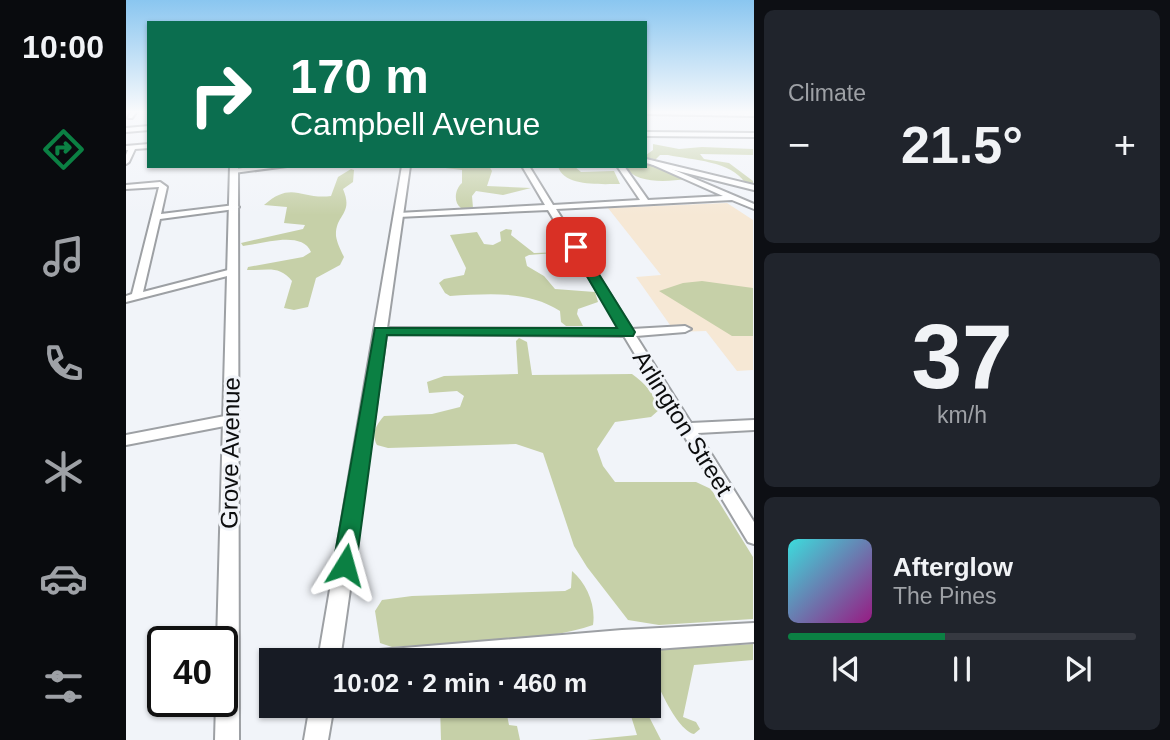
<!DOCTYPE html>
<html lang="en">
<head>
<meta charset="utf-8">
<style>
	:root { --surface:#171b24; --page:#20242c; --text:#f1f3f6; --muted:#9ea1a6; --line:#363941; --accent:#0b8043 }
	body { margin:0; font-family:Arial,sans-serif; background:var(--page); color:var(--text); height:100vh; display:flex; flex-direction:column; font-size:26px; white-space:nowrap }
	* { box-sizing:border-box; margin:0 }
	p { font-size:23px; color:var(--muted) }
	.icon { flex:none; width:38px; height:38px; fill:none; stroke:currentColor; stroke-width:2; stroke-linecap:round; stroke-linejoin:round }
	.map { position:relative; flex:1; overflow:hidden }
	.details { display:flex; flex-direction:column; gap:10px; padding:10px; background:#0d0f14; width:416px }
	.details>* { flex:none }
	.top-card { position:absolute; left:21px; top:21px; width:500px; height:147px; border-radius:0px; box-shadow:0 2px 5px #0004; background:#0b6e4f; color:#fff; overflow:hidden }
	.speed { position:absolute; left:21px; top:626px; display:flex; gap:14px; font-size:35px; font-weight:700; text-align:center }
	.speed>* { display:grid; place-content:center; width:91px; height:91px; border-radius:50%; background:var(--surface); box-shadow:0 2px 5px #0004; line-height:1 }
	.speed .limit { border:4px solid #111; border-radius:10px; background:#fff; color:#111 }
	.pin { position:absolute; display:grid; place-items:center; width:60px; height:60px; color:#fff; margin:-30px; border-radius:14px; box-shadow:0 4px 10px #0006 }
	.me { position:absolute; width:77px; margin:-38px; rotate:8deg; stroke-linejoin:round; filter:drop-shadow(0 0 5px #0008) }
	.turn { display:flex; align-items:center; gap:24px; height:147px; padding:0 28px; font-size:32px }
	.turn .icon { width:91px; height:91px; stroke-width:2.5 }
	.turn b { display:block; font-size:49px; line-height:60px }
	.big { font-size:52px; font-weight:800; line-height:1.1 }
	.details .tile { flex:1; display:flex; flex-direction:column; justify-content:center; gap:10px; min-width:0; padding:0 24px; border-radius:10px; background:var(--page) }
	.details .dial { align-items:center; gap:0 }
	.dial b { font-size:91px; line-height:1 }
	.song { display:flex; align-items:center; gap:21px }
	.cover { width:84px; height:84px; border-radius:10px; background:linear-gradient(135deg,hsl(180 70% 55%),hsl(310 70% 35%)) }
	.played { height:7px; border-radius:4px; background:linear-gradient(90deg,var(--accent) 45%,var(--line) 45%) }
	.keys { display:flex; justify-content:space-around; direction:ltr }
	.heat { display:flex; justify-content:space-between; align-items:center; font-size:38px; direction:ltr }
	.trip { position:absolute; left:133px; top:648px; width:402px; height:70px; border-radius:0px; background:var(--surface); box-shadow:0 2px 5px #0004; font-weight:800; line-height:70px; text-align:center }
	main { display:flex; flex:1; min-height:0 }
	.tabs { display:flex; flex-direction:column; width:126px; justify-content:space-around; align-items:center; background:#090b0e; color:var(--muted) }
	.tabs .icon { width:49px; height:49px }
	.tabs .selected { color:var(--accent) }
	.tabs b { font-size:32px; color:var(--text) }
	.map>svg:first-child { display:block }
	.education { fill:#f6e8d5 }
	.green { fill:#c6d0a8 }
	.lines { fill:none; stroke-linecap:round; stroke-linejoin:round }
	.minor-casing { stroke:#9da0a4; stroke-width:4 }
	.tertiary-casing { stroke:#9da0a4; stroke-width:4 }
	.minor { fill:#fff; fill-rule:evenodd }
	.tertiary { fill:#fff; fill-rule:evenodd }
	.route { fill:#0b8043; stroke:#07532c; stroke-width:2 }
	.labels { text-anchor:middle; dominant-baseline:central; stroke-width:6; stroke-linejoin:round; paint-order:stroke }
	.street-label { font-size:24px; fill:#0c0d0e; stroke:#f1f4f9 }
</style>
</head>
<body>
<main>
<nav class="tabs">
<b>10:00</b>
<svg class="icon selected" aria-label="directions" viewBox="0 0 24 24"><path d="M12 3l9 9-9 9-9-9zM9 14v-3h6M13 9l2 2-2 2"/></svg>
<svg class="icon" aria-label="music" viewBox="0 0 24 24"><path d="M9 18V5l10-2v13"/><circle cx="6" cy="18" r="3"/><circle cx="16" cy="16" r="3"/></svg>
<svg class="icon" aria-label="phone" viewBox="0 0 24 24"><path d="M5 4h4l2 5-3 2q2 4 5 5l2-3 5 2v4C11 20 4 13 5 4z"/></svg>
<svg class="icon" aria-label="climate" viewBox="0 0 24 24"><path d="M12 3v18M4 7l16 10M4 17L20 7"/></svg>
<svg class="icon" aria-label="car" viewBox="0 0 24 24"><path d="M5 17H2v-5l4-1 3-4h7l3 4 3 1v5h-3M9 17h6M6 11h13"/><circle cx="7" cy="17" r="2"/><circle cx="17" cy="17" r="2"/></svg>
<svg class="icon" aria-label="filters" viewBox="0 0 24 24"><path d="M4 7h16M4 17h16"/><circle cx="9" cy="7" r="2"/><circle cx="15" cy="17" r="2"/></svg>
</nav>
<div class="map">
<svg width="628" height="740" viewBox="0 0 628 740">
	<rect width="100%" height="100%" fill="#f1f4f9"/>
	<!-- education -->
	<path class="education" d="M601 203 627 220V370L611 371 580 331 549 332 510 277 535 275 482 208Z"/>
	<!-- green -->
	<path class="green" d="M527 144 553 149 576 147 627 149V155L574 154 578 159 603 163 627 181V185L619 183C606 161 566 160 542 155H534L528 161 520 160V155L527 150Z
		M520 163 560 179C540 182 510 184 498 166H520Z
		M363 166 366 171 361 186 405 188 377 195 350 191 346 196 347 208C345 208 336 209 335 208 327 202 329 189 336 183V170L311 167Z
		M432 166H448L455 172 488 171 494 184C476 184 437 187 432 166Z
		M225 169 228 170 227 182 217 189C228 215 209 214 210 236 211 243 215 251 218 257L214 265 190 278 182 307 168 310 158 308 166 281C153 264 139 271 121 270L122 267 177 257 185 252C176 230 136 244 117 246L115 243 177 229 179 225 158 223 161 207 138 205C166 180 175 200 205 196L212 177Z
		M380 229 386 230 385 235 408 253 441 252 403 255 399 257 401 266 418 276 429 289 469 292 472 302 452 309 451 314 457 326H440L435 322 434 311C402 290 362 294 324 296L319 293 313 283 318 279 338 275 340 268 324 235 351 232 358 244 367 245 375 241 374 232Z
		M576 281 627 288V336H606L533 291 557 283Z
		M393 338 401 342 406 375 506 374C520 384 527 393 534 409L525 417 489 422 471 449 477 466 489 482H570L585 489 627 557V619L533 625 502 620 461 567 448 546 417 453 390 444 262 448 251 445C245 434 250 425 258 416L306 414 334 407 338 396 331 391 303 393 301 382 318 376 392 374 390 341Z
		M446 571C461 584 470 605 467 625 411 644 327 643 266 647L254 643 249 611 256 600 286 596 439 591 445 588Z
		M627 644V660L568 665 557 717 570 722 574 729 568 734C548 729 525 670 520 655L525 650Z
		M314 705H379L383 725 391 726 394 740H315Z
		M505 705H517L535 740H461L511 735 504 713 508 712Z"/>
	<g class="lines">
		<defs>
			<path id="minor" d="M5 111H11L6 118H2Z
				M520 111 628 112V116L520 114Z
				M23 126V130L0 132V128Z
				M520 132 628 133V137L520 136Z
				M23 144V148L9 149 3 162 0 164V155L2 150H0V146Z
				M527 161 628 204V209L606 200 430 209 506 329 559 326 565 329 559 332 510 336 565 423 628 420V430L572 433 628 522V544L622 542 498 336 254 334 248 331 254 328 494 329 422 210 272 217 268 215 272 213 419 205 396 166H403L427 205 514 200 491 166H498L522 200 597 196 525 164 524 163Z
				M134 166H161L108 173 104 171 108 169Z
				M34 182 41 187 35 214 109 205 113 207 109 209 34 219 17 292 106 269 111 272 109 274 0 302V296L6 294 33 187 0 189V185Z
				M104 415 109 416 111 420 109 424 0 445V435Z
				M628 623V642L375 660H243L246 653 253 650 496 630Z"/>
			<path id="tertiary" d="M520 159 628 185V190L520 163Z
				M104 166H112L113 740H89L90 702H96V642H91Z
				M276 166H284L214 660H192Z
				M184 705H208L202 740H178Z"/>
		</defs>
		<!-- minor casing -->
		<use href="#minor" class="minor-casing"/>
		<!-- tertiary casing -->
		<use href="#tertiary" class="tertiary-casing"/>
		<!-- minor -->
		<use href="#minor" class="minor"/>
		<!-- tertiary -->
		<use href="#tertiary" class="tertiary"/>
	</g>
	<!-- sky -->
	<linearGradient id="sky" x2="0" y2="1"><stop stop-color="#8ac6f0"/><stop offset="0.52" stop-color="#f9fafc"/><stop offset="1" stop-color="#f9fafc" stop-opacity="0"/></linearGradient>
	<rect width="628" height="215" fill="url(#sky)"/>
	<!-- route -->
	<path class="route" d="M450 244 456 247 509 332 507 336 261 335 230 565 227 572 219 576 211 572 207 565 249 328H491L444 247Z"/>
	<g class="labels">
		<!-- street labels -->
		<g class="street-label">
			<text transform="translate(557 423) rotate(58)">Arlington Street</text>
			<text transform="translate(104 453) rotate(-89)">Grove Avenue</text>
		</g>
	</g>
</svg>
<div class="speed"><div class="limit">40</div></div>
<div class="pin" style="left:450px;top:247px;background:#d93025"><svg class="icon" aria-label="arrive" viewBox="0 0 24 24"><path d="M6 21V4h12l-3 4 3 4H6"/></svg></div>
<svg class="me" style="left:219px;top:565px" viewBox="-20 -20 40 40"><path d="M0-17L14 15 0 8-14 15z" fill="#0b8043" stroke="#fff" stroke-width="4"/></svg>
<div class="trip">10:02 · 2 min · 460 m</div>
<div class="top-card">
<div class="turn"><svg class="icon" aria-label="right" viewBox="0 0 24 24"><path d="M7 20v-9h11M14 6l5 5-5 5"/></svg><div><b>170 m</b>Campbell Avenue</div></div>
</div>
</div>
<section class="details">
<div class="tile"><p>Climate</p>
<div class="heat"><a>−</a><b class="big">21.5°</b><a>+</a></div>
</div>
<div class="tile dial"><b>37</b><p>km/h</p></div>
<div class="tile">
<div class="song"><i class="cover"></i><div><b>Afterglow</b><p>The Pines</p></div></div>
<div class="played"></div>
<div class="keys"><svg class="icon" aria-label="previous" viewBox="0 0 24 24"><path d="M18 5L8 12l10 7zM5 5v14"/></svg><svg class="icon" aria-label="pause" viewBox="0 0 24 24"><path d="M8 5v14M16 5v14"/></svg><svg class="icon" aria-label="next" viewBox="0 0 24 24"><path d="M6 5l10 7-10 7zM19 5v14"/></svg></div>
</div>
</section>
</main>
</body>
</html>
